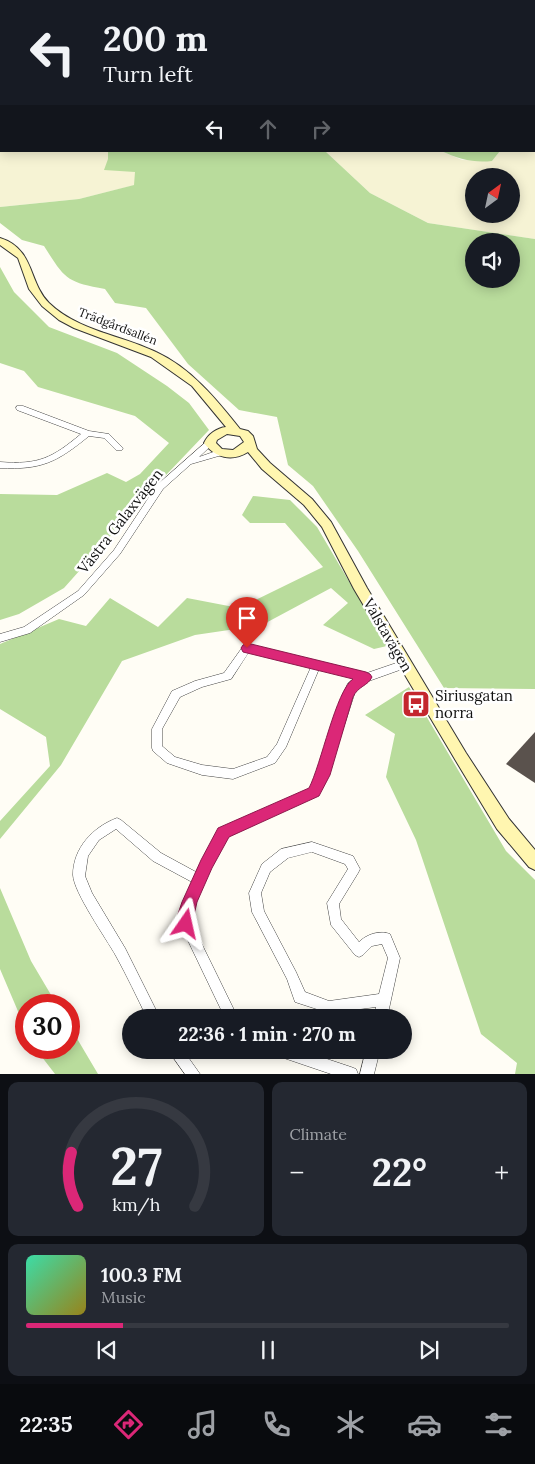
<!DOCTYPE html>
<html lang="en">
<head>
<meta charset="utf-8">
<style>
	:root { --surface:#171b24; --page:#242831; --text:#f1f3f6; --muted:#9ea1a6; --line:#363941; --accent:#db2777 }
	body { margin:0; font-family:Lora,serif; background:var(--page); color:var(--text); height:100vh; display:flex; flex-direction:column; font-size:19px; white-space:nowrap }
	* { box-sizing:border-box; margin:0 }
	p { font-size:16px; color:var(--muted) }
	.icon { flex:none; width:28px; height:28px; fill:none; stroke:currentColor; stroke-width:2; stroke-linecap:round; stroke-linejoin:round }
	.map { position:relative; height:1074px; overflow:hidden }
	.sheet { display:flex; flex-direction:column; gap:8px; padding:8px; background:#0d0f14; flex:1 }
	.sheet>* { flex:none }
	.banner { position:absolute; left:0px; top:0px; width:535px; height:152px; box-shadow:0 2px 12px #0003; background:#171b24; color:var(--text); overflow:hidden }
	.needle { width:32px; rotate:33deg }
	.fabs { position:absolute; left:465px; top:168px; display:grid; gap:10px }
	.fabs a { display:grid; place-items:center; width:55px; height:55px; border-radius:50%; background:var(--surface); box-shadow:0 2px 12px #0003; font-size:25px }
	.speed { position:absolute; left:15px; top:994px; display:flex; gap:10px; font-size:25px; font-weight:700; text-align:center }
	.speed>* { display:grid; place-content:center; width:65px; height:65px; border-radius:50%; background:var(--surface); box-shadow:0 2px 12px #0003; line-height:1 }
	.speed .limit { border:8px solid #d22; background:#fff; color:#111 }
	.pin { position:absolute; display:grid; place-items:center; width:42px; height:42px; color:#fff; margin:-51px -21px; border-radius:50% 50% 50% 0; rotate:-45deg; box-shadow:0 0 5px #0007 }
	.pin .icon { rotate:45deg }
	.me { position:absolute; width:55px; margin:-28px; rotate:11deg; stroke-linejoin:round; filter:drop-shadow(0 0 4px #0008) }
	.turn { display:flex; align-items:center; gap:18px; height:105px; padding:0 20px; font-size:22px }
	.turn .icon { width:65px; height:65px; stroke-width:2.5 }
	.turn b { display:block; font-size:35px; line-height:42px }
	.lanes { display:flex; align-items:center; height:48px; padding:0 20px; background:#0003; justify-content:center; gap:25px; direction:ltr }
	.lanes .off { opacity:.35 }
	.big { font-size:38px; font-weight:700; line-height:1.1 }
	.sheet .widget { flex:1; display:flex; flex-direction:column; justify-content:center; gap:8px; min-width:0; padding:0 18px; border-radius:10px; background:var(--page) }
	.sheet .dial { align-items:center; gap:0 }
	.dial svg { height:130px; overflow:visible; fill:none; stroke:var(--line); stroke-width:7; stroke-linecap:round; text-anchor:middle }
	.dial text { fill:var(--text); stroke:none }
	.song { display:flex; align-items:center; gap:15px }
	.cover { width:60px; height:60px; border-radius:8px; background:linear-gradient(135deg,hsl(160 70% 55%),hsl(50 70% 35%)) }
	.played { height:5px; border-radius:2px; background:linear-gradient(90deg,var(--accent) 20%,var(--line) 20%) }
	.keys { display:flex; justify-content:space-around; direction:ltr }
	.heat { display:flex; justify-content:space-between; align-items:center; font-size:28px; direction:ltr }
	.sheet .tiles { flex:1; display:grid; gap:8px; grid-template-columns:1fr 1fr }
	.widget:last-child { grid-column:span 2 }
	.trip { position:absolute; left:122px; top:1009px; width:290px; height:50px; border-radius:25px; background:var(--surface); box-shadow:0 2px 12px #0003; font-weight:700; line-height:50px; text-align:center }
	.tabs { display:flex; height:80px; justify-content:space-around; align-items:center; background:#090b0e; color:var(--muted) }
	.tabs .icon { width:35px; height:35px }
	.tabs .active { color:var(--accent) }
	.tabs b { font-size:22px; color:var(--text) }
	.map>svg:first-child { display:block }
	.farmland { fill:#f6f3d4; fill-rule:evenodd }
	.forest { fill:#b9dc9c; fill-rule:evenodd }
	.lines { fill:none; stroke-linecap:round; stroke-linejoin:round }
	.stream { stroke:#3f96cf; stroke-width:2 }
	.building { fill:#5a524d }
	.street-casing { stroke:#444; stroke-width:1 }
	.secondary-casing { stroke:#333; stroke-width:2 }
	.street { fill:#fff; fill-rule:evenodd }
	.secondary { fill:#fff6b0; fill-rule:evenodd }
	.route { fill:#db2777; stroke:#8e194d }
	.labels { text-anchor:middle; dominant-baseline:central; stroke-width:5; stroke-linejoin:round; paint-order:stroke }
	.far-street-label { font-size:12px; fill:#111; stroke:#fff }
	.street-label { font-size:15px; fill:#111; stroke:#fff }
	.poi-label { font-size:15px; fill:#111; stroke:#fff; text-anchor:start }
</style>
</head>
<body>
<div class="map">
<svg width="535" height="1074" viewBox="0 0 535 1074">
	<rect width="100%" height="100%" fill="#fffdf5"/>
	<!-- farmland -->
	<path class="farmland" d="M184 0H535V239L428 223 370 193 325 151H441L462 160 492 161 500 151H534V1ZM474 176H511V214H474Z
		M0 103 1 151H108V159L135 172V185L79 199 0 207Z"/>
	<!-- forest -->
	<path class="forest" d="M108 151H325L370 193 428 223 535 239V689L444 688 358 551 313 486 288 465 277 417 239 410 188 364 146 308 115 303 105 289C66 282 65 279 44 246L22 240 0 223V207L79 199 134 185 135 172 104 170 108 159ZM474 241H511V279H474Z
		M441 151H500L492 161C473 163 459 159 441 151Z
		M0 267 14 292 49 327 117 353 167 386 189 403 209 430 147 495 64 588 19 614 0 620V494L57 495 107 473 126 482 140 474 169 443 135 416 38 387 24 371 0 363Z
		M253 496 290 500 317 527 387 646 374 649 323 625 348 603 331 588 262 625 195 635 122 661 61 765 0 839V821L50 766 46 737 0 709V644L59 619 86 626 110 598 158 627 187 598 239 608 323 567 285 523H250L242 515Z
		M409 687 506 851 535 880V1074H515L517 1063 481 1034 416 840 386 777 395 734 365 715Z
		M0 888 31 961 57 1005H26V1030L0 969Z
		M69 1025 98 1074H55L35 1048H69Z"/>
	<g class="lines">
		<!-- stream -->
		<path class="stream" d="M423 1 428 0"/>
	</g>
	<!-- building -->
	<path class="building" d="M535 732V783L506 764Z"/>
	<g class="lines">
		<defs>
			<path id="street" d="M0 21H1V23H0Z
				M0 40H1V42H0Z
				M0 49H1V51H0Z
				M17 406H23L89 431 109 434 123 448 122 450H116L104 438 89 436C57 462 42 470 0 468V462C39 465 52 458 81 434L17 410 16 408Z
				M207 441H210L214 443 199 457 219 450 223 453 222 455 191 464 163 489 120 554 84 595 30 633 0 642V634L24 627 78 591 114 550 157 485Z
				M247 644 367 673 405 660 408 661 410 664 408 667 366 682 356 689 328 775 318 795 227 837 210 867 195 902 192 914V924L238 1018H225L180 924C180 908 186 896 192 882L153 861 116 829 99 840 88 856 85 876 92 893 125 948 160 1018H147C137 997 127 976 116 956 106 938 74 893 73 875 73 848 93 827 117 818L121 820 161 853 196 872 219 829 310 789 318 774 342 697 348 683 355 678 319 669 286 747 275 763 233 779 202 775 167 763 153 751 152 748V729L172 691 195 681 224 673 244 645ZM249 652 311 667 277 744 267 757 233 769 202 765 175 757 162 746V729L180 697 202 687 231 679Z
				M312 842 353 856 360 869 358 873 339 904 341 919 359 942C367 934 380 930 390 934L400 958 387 1018H374L376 1007 329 1013 295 1002 287 979 252 912 249 893 262 864 281 849ZM312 852 345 864 348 869 327 903 331 925 355 955 359 957 363 955 372 946 382 944 388 958 379 994 329 1001 305 992 296 972 264 911 261 893 270 872 288 858Z
				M168 1050H183L200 1074H185Z
				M273 1050H300L351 1067 356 1069 358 1074H331L275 1055Z
				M366 1050H380L374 1074H360Z"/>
			<path id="secondary" d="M0 238C35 249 28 282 49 303 78 331 121 335 156 352 191 368 217 400 240 429L248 431 253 436 257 449 270 463 312 499 331 522 367 588 466 753 509 819 535 850V870L529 867 497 829 456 761 354 589 322 527 304 505 262 469 248 452C232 462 215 458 204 443 208 434 217 428 226 427L192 386 151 357 74 328 59 320 42 306 29 289 18 258 0 245ZM227 434 240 436 244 442 233 450 222 449 216 443 217 440Z"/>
		</defs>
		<!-- street casing -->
		<use href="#street" class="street-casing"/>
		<!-- secondary casing -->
		<use href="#secondary" class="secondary-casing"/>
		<!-- street -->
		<use href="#street" class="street"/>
		<!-- secondary -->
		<use href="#secondary" class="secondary"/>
	</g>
	<!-- route -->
	<path class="route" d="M247 643 366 672 370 674 372 677C368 686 358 686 353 697L330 775 319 796 229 837 212 868 197 902 191 929 186 931 180 929 178 914 182 902 201 860 218 828 309 788C321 765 336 690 353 679L243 652 241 648 243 645Z"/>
	<!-- icons -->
	<defs>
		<symbol id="bus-square" viewBox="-11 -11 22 22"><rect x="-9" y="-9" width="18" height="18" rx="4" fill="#c4262e" stroke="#fff"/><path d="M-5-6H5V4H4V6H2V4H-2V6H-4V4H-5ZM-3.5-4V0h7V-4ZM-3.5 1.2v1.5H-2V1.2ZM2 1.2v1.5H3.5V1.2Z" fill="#fff"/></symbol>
	</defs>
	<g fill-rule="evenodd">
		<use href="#bus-square" x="400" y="688" width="32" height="32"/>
	</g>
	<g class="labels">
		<!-- far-street labels -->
		<g class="far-street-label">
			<text transform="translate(118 326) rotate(21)">Trädgårdsallén</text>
		</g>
		<!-- street labels -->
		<g class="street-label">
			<text transform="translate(120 521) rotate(-52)">Västra Galaxvägen</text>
			<text transform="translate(388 635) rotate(60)">Valstavägen</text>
		</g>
		<!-- poi labels -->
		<g class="poi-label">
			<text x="435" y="695">Siriusgatan<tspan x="435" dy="17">norra</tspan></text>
		</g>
	</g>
</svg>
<div class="fabs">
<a><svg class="needle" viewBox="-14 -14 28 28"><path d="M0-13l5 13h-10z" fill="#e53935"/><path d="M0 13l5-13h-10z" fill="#9ea1a6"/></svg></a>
<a><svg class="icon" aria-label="sound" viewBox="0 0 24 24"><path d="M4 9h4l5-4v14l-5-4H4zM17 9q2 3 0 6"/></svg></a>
</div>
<div class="speed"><div class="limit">30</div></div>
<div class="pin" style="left:247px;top:648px;background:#d93025"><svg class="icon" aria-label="arrive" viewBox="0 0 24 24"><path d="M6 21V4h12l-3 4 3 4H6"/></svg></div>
<svg class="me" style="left:186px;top:924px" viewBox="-20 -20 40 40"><path d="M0-17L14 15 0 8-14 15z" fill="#db2777" stroke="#fff" stroke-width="4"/></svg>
<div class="trip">22:36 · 1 min · 270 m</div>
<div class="banner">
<div class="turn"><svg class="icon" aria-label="left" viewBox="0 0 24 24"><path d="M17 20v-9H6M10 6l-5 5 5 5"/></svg><div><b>200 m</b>Turn left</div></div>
<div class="lanes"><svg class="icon" aria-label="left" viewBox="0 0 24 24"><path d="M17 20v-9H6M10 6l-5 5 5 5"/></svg><svg class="icon off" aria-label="ahead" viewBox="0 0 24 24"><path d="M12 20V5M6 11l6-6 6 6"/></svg><svg class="icon off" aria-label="right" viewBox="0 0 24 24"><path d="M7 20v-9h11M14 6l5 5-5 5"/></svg></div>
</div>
</div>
<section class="sheet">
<div class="tiles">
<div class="widget dial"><svg viewBox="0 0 100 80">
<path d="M14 69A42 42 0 1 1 86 69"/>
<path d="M14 69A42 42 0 0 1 10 36" stroke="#db2777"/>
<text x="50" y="56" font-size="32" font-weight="700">27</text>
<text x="50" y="72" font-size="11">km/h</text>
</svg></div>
<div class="widget"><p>Climate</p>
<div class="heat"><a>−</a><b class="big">22°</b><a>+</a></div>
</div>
<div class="widget">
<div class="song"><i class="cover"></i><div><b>100.3 FM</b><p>Music</p></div></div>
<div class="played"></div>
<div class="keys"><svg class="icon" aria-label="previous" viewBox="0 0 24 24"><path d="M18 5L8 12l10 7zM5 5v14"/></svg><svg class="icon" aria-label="pause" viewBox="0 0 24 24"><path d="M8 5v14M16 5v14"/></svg><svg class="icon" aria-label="next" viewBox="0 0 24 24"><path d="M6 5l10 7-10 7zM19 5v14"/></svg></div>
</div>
</div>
</section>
<nav class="tabs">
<b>22:35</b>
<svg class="icon active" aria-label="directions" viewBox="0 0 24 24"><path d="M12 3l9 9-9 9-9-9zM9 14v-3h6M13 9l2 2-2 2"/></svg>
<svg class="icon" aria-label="music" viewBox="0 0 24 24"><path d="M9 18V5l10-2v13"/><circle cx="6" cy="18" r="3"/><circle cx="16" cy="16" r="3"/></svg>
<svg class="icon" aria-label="phone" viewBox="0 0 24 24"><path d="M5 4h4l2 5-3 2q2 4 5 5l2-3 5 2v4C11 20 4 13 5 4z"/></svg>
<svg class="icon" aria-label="climate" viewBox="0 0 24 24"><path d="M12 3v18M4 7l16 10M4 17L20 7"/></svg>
<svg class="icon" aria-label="car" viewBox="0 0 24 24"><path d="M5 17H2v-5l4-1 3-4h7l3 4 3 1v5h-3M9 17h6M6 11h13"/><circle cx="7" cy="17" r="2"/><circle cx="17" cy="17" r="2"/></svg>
<svg class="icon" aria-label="filters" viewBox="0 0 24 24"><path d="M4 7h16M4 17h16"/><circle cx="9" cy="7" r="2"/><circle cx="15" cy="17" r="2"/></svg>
</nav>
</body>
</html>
